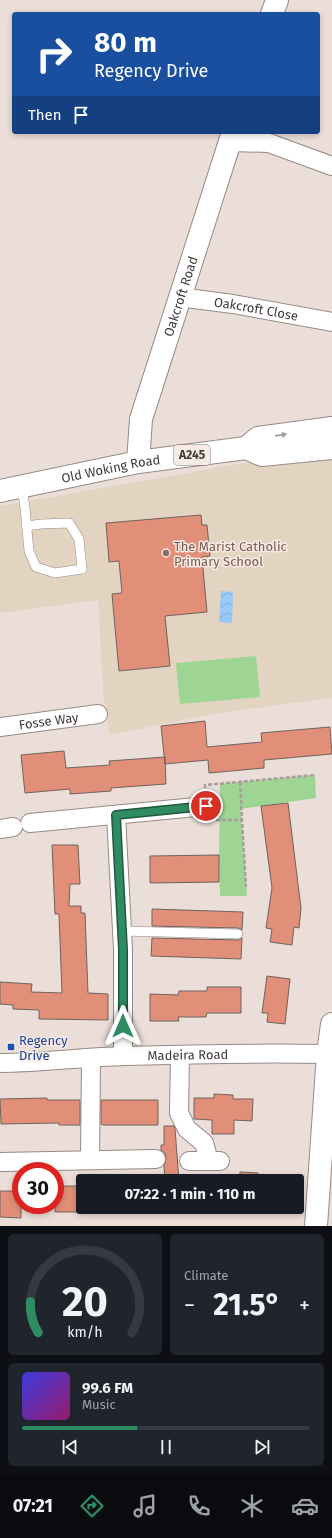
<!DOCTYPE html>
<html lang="en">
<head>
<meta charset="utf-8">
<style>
	:root { --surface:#171b24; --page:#20242c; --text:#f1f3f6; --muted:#9ea1a6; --line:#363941; --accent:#2f8b61 }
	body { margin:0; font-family:"Fira Sans",sans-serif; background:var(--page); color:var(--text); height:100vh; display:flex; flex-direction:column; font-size:15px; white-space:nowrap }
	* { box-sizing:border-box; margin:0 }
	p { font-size:13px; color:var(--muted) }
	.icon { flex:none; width:22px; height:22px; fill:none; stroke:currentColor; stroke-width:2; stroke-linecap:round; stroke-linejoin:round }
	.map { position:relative; height:1226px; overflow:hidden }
	.drawer { display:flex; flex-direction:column; gap:8px; padding:8px; background:#0d0f14; flex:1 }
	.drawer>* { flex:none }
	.top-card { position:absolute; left:12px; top:12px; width:308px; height:122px; border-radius:4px; box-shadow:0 2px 6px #0003; background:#1a4fa0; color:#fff; overflow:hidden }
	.speed { position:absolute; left:12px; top:1162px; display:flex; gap:8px; font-size:20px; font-weight:700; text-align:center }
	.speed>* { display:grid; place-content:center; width:52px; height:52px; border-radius:50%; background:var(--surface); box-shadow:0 2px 6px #0003; line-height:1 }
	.speed .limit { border:6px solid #d22; background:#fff; color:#111 }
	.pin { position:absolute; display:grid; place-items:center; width:34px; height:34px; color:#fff; margin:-17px; border:2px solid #fff; border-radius:50%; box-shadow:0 1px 4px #0007 }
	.me { position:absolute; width:44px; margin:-22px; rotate:0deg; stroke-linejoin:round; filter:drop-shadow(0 0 3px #0008) }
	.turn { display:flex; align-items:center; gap:14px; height:84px; padding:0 16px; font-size:18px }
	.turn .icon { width:52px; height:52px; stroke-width:2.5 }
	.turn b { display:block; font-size:28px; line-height:34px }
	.then { display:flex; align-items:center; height:38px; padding:0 16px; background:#0003; gap:8px; font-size:15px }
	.big { font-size:30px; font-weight:700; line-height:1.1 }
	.drawer .card { flex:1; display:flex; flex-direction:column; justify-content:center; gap:6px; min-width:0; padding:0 14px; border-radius:6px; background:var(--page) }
	.drawer .dial { align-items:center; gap:0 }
	.dial svg { height:104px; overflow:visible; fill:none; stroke:var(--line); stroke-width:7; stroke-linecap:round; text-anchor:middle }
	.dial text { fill:var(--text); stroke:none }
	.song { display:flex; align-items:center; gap:12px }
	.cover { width:48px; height:48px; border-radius:6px; background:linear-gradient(135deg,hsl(240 70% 55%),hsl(320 70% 35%)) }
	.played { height:4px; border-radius:2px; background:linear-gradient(90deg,var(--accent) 40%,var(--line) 40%) }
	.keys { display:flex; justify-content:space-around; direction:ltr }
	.heat { display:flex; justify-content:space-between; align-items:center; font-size:22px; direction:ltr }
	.drawer .tiles { flex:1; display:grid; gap:8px; grid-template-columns:1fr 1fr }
	.card:last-child { grid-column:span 2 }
	.trip { position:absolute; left:76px; top:1174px; width:228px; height:40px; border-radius:4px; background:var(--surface); box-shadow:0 2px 6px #0003; font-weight:700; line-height:40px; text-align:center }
	.dock { display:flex; height:64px; justify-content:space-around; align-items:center; background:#090b0e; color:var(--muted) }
	.dock .icon { width:28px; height:28px }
	.dock .selected { color:var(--accent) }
	.dock b { font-size:18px; color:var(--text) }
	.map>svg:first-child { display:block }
	.education { fill:#e3d4c1 }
	.green { fill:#9ed494 }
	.water { fill:url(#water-waves) }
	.building { fill:#e18f78; stroke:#70635f }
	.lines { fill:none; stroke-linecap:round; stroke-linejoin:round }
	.lane-casing { stroke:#978a85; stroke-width:10 }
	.street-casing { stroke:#978a85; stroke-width:20 }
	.secondary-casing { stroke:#978a85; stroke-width:24 }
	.primary-casing { stroke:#978a85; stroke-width:24 }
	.path { stroke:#a99e99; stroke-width:2.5; stroke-dasharray:4 2; stroke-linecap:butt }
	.lane { stroke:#fff; stroke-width:9 }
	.street { stroke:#fff; stroke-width:18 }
	.secondary { stroke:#fff; stroke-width:22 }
	.primary { stroke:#fff; stroke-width:22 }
	.oneway { fill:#a09c9c }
	.route-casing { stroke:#1f5a3f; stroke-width:10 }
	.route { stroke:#2f8b61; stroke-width:7 }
	.education-dot { fill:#8d6e63; stroke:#f8eae4; stroke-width:1.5 }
	.transit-dot { fill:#1a4fb4; stroke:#f8eae4; stroke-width:1.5 }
	.labels { text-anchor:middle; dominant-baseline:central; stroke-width:3; stroke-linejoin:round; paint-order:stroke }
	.shield { fill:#f8eae4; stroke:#776f6c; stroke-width:1 }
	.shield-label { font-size:12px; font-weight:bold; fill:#403a38 }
	.street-label { font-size:13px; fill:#403a38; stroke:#f8eae4 }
	.education-label { font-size:13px; fill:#785e54; stroke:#f8eae4; text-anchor:start }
	.transit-label { font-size:13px; fill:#164399; stroke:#f8eae4; text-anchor:start }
</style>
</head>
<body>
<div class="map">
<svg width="332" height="1226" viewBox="0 0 332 1226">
	<defs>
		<pattern id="water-waves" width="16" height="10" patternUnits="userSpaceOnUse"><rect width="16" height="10" fill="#99c9f8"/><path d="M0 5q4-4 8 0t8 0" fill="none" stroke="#85add5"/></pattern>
	</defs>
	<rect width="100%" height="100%" fill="#ebddd7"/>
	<!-- education -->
	<path class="education" d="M332 456V698L219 713 109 735 106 705H104L98 600 0 613V506L244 463Z"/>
	<!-- green -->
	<path class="green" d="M256 656 260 697 180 704 176 663Z
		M315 775 316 798 241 809 247 896H220L219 855 220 784Z"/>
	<!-- water -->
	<path class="water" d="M221 591 233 592 232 623 219 622Z"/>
	<!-- building -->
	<path class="building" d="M201 515 202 525H207L210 556 202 557 207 612 165 616 170 666 119 671 112 594 122 593 119 561 109 562 106 523Z
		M205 721 207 747 262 742 261 733 330 727 332 754 264 760V768L209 773 208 760 165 764 161 726Z
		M64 751 66 768 110 765 109 761 165 757 166 784 111 788V791L84 793 70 794V789L25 793 21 755Z
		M288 803 301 908 299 928 294 927 292 945 270 942 272 929 266 928 272 888 261 806Z
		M52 845H78L80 884H70L69 906H81V913H85L88 993 108 994V1020L39 1019V1010L13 1009V1005L0 1004V982L32 984 31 992 62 993 59 914H55Z
		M219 855V882L150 883V856Z
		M152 909 243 912 242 930 238 928 152 926Z
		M152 938 238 940 242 938 241 959 151 956Z
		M267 976 290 979 285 1024 267 1022 268 1013H262Z
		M207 987H241V1013H207L206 1017H178L179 1021H150V994L178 995 179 991H207Z
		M214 1094 233 1095V1099H253L252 1121 234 1120V1134H212V1120L194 1119V1098H214Z
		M47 1098V1100H80V1125H59V1123L1 1124 0 1099Z
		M101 1100H158V1125H103L101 1124Z
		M164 1126H174L175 1129 179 1181H165L164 1165 166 1158 165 1153 161 1150V1145H164Z
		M240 1172 258 1173V1181H240Z
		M55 1186H83V1212H55Z
		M0 1191H21V1218L0 1217Z"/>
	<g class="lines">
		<defs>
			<path id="lane" d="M22 487 25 508 29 551 36 567 55 573 82 569 79 539 69 523 41 524 27 526
				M122 931 238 934"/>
			<g id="street">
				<path d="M230 142 269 143 332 166"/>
				<path id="s1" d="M179 297 233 304 332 322"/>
				<path id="s2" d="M0 727 98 714"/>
				<path d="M116 815 123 950V1056"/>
				<path d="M30 823 206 806"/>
				<path d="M0 829 13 827"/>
				<path d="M180 1055 179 1113 187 1129 204 1143 209 1161"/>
				<path id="s3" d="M0 1063C42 1063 83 1057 124 1056 192 1054 260 1053 328 1054"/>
				<path d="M90 1160 91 1058"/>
				<path d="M189 1161H220"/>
				<path d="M0 1162 156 1159"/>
			</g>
			<g id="secondary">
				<path d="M272 14 277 0"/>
				<path id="s4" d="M138 462 141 419 233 132"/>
			</g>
			<g id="primary">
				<path d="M246 448 262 455 332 448"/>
				<path id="s5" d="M0 491 138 462 246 448 258 438 332 428"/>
				<path d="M316 1226 328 1054 332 1024"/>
			</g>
		</defs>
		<!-- lane casing -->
		<use href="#lane" class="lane-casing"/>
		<!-- street casing -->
		<use href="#street" class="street-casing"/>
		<!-- secondary casing -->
		<use href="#secondary" class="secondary-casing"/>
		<!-- primary casing -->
		<use href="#primary" class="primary-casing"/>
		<!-- path -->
		<path class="path" d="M240 782 242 820
			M205 788V785L315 775
			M216 820H242L246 887"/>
		<!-- lane -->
		<use href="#lane" class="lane"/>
		<!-- street -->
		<use href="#street" class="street"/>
		<!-- secondary -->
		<use href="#secondary" class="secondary"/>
		<!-- primary -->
		<use href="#primary" class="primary"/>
	</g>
	<!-- one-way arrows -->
	<defs><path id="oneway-solid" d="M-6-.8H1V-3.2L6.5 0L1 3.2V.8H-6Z"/></defs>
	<use class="oneway" href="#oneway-solid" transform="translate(281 435) rotate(-8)"/>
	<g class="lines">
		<defs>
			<path id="route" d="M123 1026V950L116 815 206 806"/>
		</defs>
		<!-- route casing -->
		<use href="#route" class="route-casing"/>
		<!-- route -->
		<use href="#route" class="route"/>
	</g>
	<!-- markers -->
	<circle class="education-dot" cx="166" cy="553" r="4"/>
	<rect class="transit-dot" x="7" y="1043" width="8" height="8" rx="2"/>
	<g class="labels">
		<!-- shield labels -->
		<rect class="shield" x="174" y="445" width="36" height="20" rx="3"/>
		<g class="shield-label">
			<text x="192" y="455">A245</text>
		</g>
		<!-- street labels -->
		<g class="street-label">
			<text stroke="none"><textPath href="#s4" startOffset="172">Oakcroft Road</textPath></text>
			<text stroke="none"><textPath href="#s1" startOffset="78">Oakcroft Close</textPath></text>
			<text stroke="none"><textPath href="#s5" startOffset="113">Old Woking Road</textPath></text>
			<text stroke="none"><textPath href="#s2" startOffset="49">Fosse Way</textPath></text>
			<text stroke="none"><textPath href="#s3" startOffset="188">Madeira Road</textPath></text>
		</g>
		<!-- education labels -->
		<g class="education-label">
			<text x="174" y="546">The Marist Catholic<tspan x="174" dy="15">Primary School</tspan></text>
		</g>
		<!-- transit labels -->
		<g class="transit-label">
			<text x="19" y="1040">Regency<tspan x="19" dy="15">Drive</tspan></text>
		</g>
	</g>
</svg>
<div class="speed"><div class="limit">30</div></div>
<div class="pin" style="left:206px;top:806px;background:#d93025"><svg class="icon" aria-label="arrive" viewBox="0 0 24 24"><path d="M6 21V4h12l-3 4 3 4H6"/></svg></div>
<svg class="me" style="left:123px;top:1026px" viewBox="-20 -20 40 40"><path d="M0-17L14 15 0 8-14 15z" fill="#2f8b61" stroke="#fff" stroke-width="4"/></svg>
<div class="trip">07:22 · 1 min · 110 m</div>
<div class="top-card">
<div class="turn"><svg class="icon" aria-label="right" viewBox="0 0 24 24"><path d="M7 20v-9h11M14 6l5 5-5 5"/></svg><div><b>80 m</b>Regency Drive</div></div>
<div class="then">Then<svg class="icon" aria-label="arrive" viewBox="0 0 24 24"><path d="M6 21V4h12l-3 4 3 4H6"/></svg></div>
</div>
</div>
<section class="drawer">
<div class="tiles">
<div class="card dial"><svg viewBox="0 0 100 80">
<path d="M14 69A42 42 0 1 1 86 69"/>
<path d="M14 69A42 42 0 0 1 8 45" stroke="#2f8b61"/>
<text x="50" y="56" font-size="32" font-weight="700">20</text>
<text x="50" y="72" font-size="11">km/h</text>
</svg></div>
<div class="card"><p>Climate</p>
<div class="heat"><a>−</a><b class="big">21.5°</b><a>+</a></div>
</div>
<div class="card">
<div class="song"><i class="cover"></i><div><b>99.6 FM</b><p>Music</p></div></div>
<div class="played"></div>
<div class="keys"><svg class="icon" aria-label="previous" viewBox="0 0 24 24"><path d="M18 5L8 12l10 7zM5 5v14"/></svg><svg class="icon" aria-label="pause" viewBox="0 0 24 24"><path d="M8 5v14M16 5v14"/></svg><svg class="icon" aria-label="next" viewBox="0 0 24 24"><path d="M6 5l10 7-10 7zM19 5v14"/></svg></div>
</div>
</div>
</section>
<nav class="dock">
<b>07:21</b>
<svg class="icon selected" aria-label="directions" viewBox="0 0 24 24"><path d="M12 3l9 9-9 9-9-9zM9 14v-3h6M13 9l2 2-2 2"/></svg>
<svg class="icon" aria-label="music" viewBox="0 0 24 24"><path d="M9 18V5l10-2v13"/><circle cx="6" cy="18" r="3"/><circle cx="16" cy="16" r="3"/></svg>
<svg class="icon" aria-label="phone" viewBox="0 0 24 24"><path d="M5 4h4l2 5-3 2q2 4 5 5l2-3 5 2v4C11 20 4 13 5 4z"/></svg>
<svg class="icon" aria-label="climate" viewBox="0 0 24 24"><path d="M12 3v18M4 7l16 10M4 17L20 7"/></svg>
<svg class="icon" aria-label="car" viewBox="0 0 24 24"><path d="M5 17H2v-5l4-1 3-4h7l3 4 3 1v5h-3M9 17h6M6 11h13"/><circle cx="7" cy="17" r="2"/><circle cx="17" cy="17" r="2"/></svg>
</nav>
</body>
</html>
